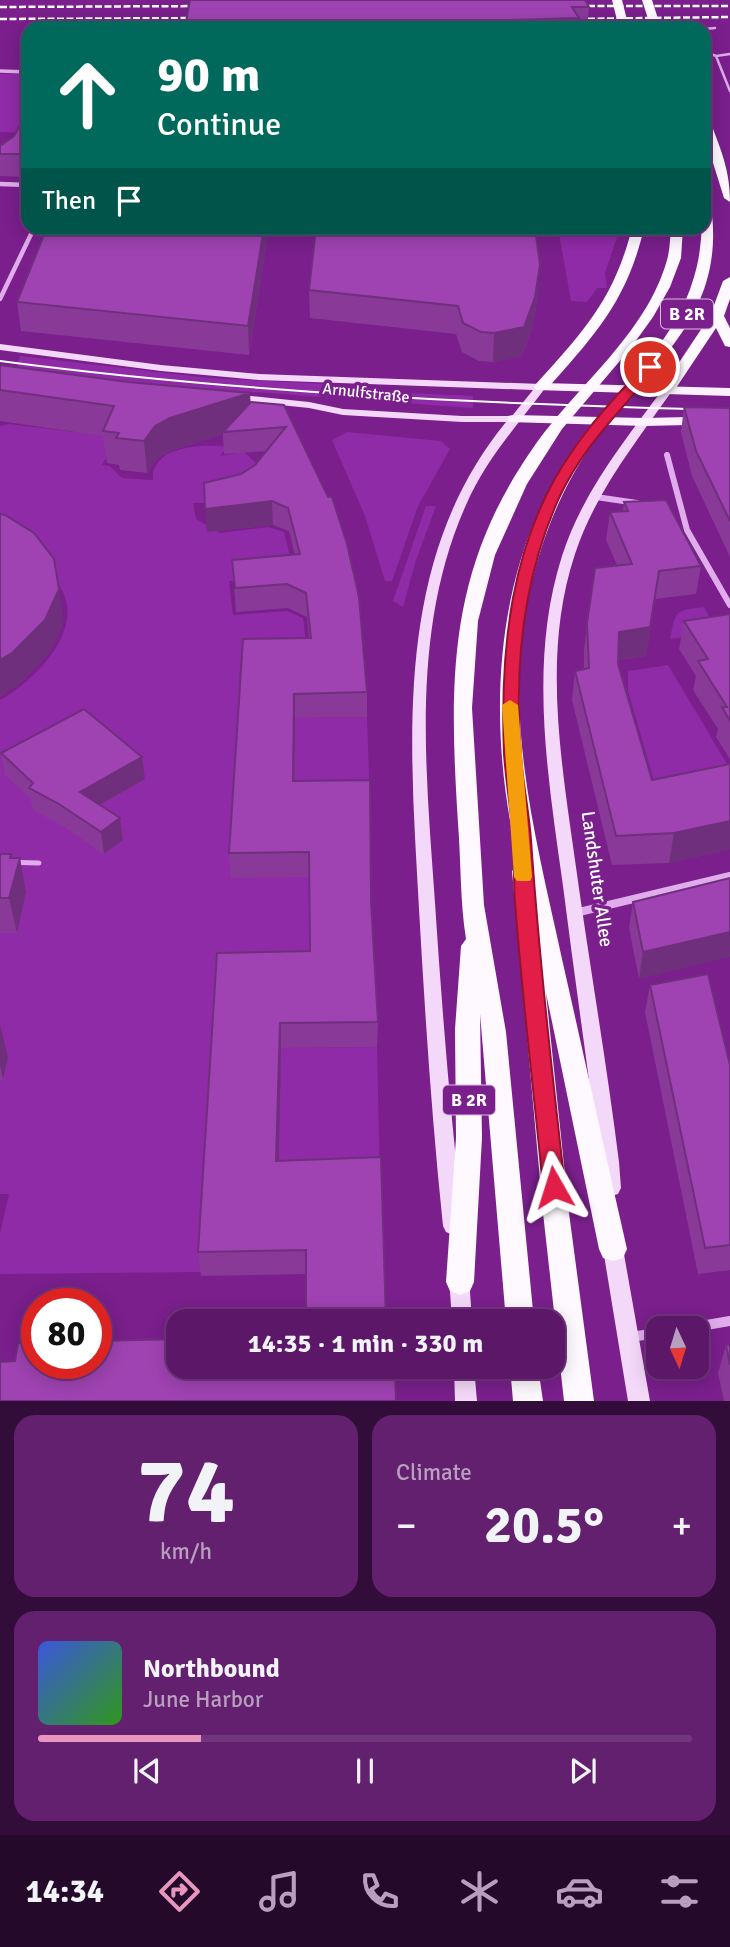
<!DOCTYPE html>
<html lang="en">
<head>
<meta charset="utf-8">
<style>
	:root { --surface:#5c1769; --page:#62206f; --text:#f1f3f6; --muted:#b89fc0; --line:#71367d; --accent:#e797bd }
	body { margin:0; font-family:Signika,sans-serif; background:var(--page); color:var(--text); height:100vh; display:flex; flex-direction:column; font-size:26px; white-space:nowrap }
	* { box-sizing:border-box; margin:0 }
	p { font-size:23px; color:var(--muted) }
	.icon { flex:none; width:38px; height:38px; fill:none; stroke:currentColor; stroke-width:2; stroke-linecap:round; stroke-linejoin:round }
	.map { position:relative; height:1401px; overflow:hidden }
	.sheet { display:flex; flex-direction:column; gap:14px; padding:14px; background:#330d3a; flex:1 }
	.sheet>* { flex:none }
	.guide { position:absolute; left:21px; top:21px; width:690px; height:214px; border-radius:21px; box-shadow:0 4px 18px #0003,0 0 0 2px var(--line); background:#00695c; color:#fff; overflow:hidden }
	.needle { width:46px; rotate:176deg }
	.controls { position:absolute; left:646px; top:1316px; display:grid; gap:14px }
	.controls a { display:grid; place-items:center; width:63px; height:63px; border-radius:14px; background:var(--surface); box-shadow:0 4px 18px #0003,0 0 0 2px var(--line); font-size:35px }
	.speed { position:absolute; left:21px; top:1288px; display:flex; gap:14px; font-size:35px; font-weight:700; text-align:center }
	.speed>* { display:grid; place-content:center; width:91px; height:91px; border-radius:50%; background:var(--surface); box-shadow:0 4px 18px #0003,0 0 0 2px var(--line); line-height:1 }
	.speed .limit { border:10px solid #d22; background:#fff; color:#111 }
	.pin { position:absolute; display:grid; place-items:center; width:60px; height:60px; color:#fff; margin:-30px; border:4px solid #fff; border-radius:50%; box-shadow:0 2px 7px #0007 }
	.me { position:absolute; width:77px; margin:-38px; rotate:354deg; stroke-linejoin:round; filter:drop-shadow(0 0 5px #0008) }
	.turn { display:flex; align-items:center; gap:24px; height:147px; padding:0 21px; font-size:32px }
	.turn .icon { width:91px; height:91px; stroke-width:2.5 }
	.turn b { display:block; font-size:49px; line-height:60px }
	.then { display:flex; align-items:center; height:66px; padding:0 21px; background:#0003; gap:14px; font-size:26px }
	.big { font-size:52px; font-weight:700; line-height:1.1 }
	.sheet .card { flex:1; display:flex; flex-direction:column; justify-content:center; gap:10px; min-width:0; padding:0 24px; border-radius:21px; background:var(--page) }
	.sheet .dial { align-items:center; gap:0 }
	.dial b { font-size:91px; line-height:1 }
	.song { display:flex; align-items:center; gap:21px }
	.cover { width:84px; height:84px; border-radius:10px; background:linear-gradient(135deg,hsl(230 70% 55%),hsl(110 70% 35%)) }
	.played { height:7px; border-radius:4px; background:linear-gradient(90deg,var(--accent) 25%,var(--line) 25%) }
	.keys { display:flex; justify-content:space-around; direction:ltr }
	.heat { display:flex; justify-content:space-between; align-items:center; font-size:38px; direction:ltr }
	.sheet .tiles { flex:1; display:grid; gap:14px; grid-template-columns:1fr 1fr }
	.card:last-child { grid-column:span 2 }
	.trip { position:absolute; left:166px; top:1309px; width:399px; height:70px; border-radius:21px; background:var(--surface); box-shadow:0 4px 18px #0003,0 0 0 2px var(--line); font-weight:700; line-height:70px; text-align:center }
	.tabs { display:flex; height:112px; justify-content:space-around; align-items:center; background:#25092a; color:var(--muted) }
	.tabs .icon { width:49px; height:49px }
	.tabs .active { color:var(--accent) }
	.tabs b { font-size:32px; color:var(--text) }
	.map>svg:first-child { display:block }
	.green { fill:#902ba7 }
	.lines { fill:none; stroke-linecap:round; stroke-linejoin:round }
	.service-far1 { stroke:#e0acec; stroke-width:2.5 }
	.service { stroke:#e0acec; stroke-width:5 }
	.minor-far4 { stroke:#e0acec; stroke-width:3.5 }
	.minor-far3 { stroke:#e0acec; stroke-width:4.5 }
	.minor-far2 { stroke:#e0acec; stroke-width:6 }
	.minor-far1 { stroke:#e0acec; stroke-width:8 }
	.minor { stroke:#e0acec; stroke-width:10 }
	.secondary { fill:#f4d8f9; fill-rule:evenodd }
	.primary { fill:#fdf1ff; fill-rule:evenodd }
	.trunk { fill:#fef8ff; fill-rule:evenodd }
	.tram { stroke:#fff; stroke-width:2 }
	.rail { stroke:#fff; stroke-width:2.5; stroke-dasharray:7 2.5; stroke-linecap:butt }
	.wall { fill:#893a99 }
	.shaded-wall { fill:#6f2f7d }
	.building { fill:#9f43b2; stroke:#6f2f7d; stroke-width:2 }
	.route { fill:#e11d48; stroke:#92132f; stroke-width:2 }
	.slow { fill:#f59e0b }
	.labels { text-anchor:middle; dominant-baseline:central; stroke-width:7; stroke-linejoin:round; paint-order:stroke }
	.far-street-label { font-size:16px; fill:#fff; stroke:#7a1f8c }
	.shield { fill:#7a1f8c; stroke:#d7bcdc; stroke-width:2 }
	.shield-label { font-size:18px; font-weight:bold; fill:#fff }
	.street-label { font-size:19px; fill:#fff; stroke:#7a1f8c }
</style>
</head>
<body>
<div class="map">
<svg width="730" height="1401" viewBox="0 0 730 1401">
	<rect width="100%" height="100%" fill="#7a1f8c"/>
	<!-- green -->
	<path class="green" d="M0 74H28V133L0 132Z
		M558 228H620L605 273 607 288H597L587 302 571 301Z
		M20 356 209 378 365 386V391L473 396V408L184 387 16 370Z
		M9 424 108 436 115 442 102 465 110 466 122 478 153 480C150 446 204 443 227 447L220 456 244 452 259 466 212 503H193L196 519 220 533 268 527 284 532 293 568 281 577 229 581 233 615 287 611 303 618 308 660 243 662 309 877 310 971 223 973 203 1272 0 1274V1234L9 1194H0V700C35 681 91 625 57 583 46 569 16 553 0 542V426Z
		M347 432 441 441 450 449 418 506 392 581H385L365 516 332 440Z
		M426 506H436L416 560 403 607 393 601Z
		M704 607 718 633 670 639C676 610 674 611 704 607Z
		M668 665 730 769 660 802 628 691V671Z
		M367 717 370 805 294 806 295 718Z
		M377 1047 380 1182 278 1185 281 1048Z"/>
	<g class="lines">
		<!-- service-far1 -->
		<path class="service-far1" d="M704 29 715 28
			M704 51 716 56 730 91
			M716 56 730 54"/>
		<!-- service -->
		<path class="service" d="M0 862 39 863"/>
		<!-- minor-far4 -->
		<path class="minor-far4" d="M0 71 28 72"/>
		<!-- minor-far3 -->
		<path class="minor-far3" d="M0 184 28 185
			M0 299 34 228"/>
		<!-- minor-far2 -->
		<path class="minor-far2" d="M667 455 687 530 730 605
			M596 497 637 503"/>
		<!-- minor-far1 -->
		<path class="minor-far1" d="M575 913 730 876"/>
		<!-- minor -->
		<path class="minor" d="M689 1328 730 1321
			M630 1337 658 1333"/>
		<!-- secondary -->
		<path class="secondary" d="M0 344 161 365 259 374 541 384 546 387C517 426 486 459 466 505 410 630 426 771 435 903 442 1011 451 1119 463 1226L460 1232 453 1235 446 1232 443 1226C432 1121 425 1015 419 909 410 742 392 561 506 422H462L343 415 309 408 232 400 227 397 232 394 309 402 343 409 462 416H512L533 390 259 380 161 371 0 350Z
			M667 388 672 391C636 442 595 493 575 554 543 650 560 754 574 853 588 956 606 1058 619 1162L621 1188 618 1194 611 1196 604 1194 601 1188 598 1149C587 1061 574 974 563 886 548 778 528 662 562 556 582 493 625 440 663 389Z
			M612 1234 619 1237 622 1243 650 1401H628L602 1243 605 1237Z
			M459 1268 466 1271 469 1277 472 1321H452L449 1277 452 1271Z
			M454 1367H474L477 1401H455Z"/>
		<!-- primary -->
		<path class="primary" d="M541 383 730 388V396L536 390V384Z
			M513 415 645 418 730 416V424L645 426 508 422V416Z"/>
		<!-- trunk -->
		<path class="trunk" d="M612 0H622L629 28H619Z
			M642 0H652L661 28H651Z
			M704 118 710 121C721 150 730 170 730 202L724 198 704 134Z
			M704 195 710 199C730 317 650 362 591 446 561 489 542 538 530 589 501 714 536 838 562 959 584 1056 605 1152 627 1249L623 1258 613 1261 603 1258 599 1249 546 993 569 1213 594 1401H564L543 1213 512 871 519 864C486 726 491 570 573 449 613 391 674 348 694 277 703 248 701 223 704 195Z
			M632 228H644C627 301 595 335 546 390H536L534 387 536 384C584 331 614 299 632 228Z
			M671 228H683L681 258 670 287 653 317 630 349 562 429 527 484 495 555 478 621 472 708 484 905 506 1032 534 1321H506L480 1014 482 1138 474 1282 470 1291 460 1295 450 1291 446 1282 456 1138 455 1029 461 946 466 939C460 901 461 862 458 823 449 681 447 571 533 448 576 386 646 335 667 260 670 250 670 238 671 228Z
			M730 277V299L724 316 730 328V347L725 346 716 328 672 394H662L660 391 710 316 723 281Z
			M510 1367H538L543 1401H513Z"/>
		<!-- tram -->
		<path class="tram" d="M0 361C243 393 486 404 730 410"/>
		<!-- rail -->
		<path class="rail" d="M569 6H730
			M0 7 207 6
			M0 19 205 18
			M569 19 730 17"/>
	</g>
	<!-- wall -->
	<path class="wall" d="M589 7 587 28H41L186 22Z
		M28 112V177L0 176V146L14 136Z
		M269 228 249 355 21 331 17 302 47 236Z
		M309 290 538 293 533 326 522 356 493 362 479 361 462 352 456 334 310 318Z
		M0 365 251 403 284 405 367 692V717L295 718V781L371 902 378 1022 377 1047 281 1048 278 1160 381 1157 306 1274 201 1276 198 1252 217 953 310 951 309 877 231 878 229 853 309 638 307 617 288 608 236 612 232 560 295 555 289 531 273 525 207 532 241 474 255 465 267 451 224 454 223 434 173 450 158 458 147 473 120 470 119 465 107 463 103 436 0 421Z
		M684 407 730 408V557L692 476 681 432Z
		M624 502 701 566 696 594 655 599 646 656 618 660V664L652 780 730 764V849L669 863 612 865 572 700 575 671 584 669V651L587 623 617 565 606 540 610 512 623 511Z
		M730 614V759L716 737 718 729 693 690 696 676 679 649 684 621Z
		M1 753 145 779 100 805 120 818 123 840 104 854 63 826 33 810 30 798 5 775Z
		M0 854H11L26 892 17 933H0Z
		M730 878 639 979 629 928 633 902Z
		M650 985 730 1065V1270L698 1274 645 1012Z
		M0 1024 8 1058 3 1080H0Z
		M726 1345H730V1401H724L718 1373Z"/>
	<!-- shaded-wall -->
	<path class="shaded-wall" d="M264 228H269L249 355 248 326Z
		M540 265 538 293 533 326 522 356 493 362 494 333Z
		M250 393 252 424 223 432V434L173 450 158 458 147 473 144 441 155 426 170 418Z
		M272 501 273 525 207 532 205 509Z
		M59 589 64 622 50 653 18 686 0 697V660Z
		M655 599 646 656 616 660 619 632Z
		M294 694 295 718 294 806 293 781Z
		M142 757 145 779 84 814 80 792Z
		M120 818 123 840 104 854 101 832Z
		M730 821V849L669 863 674 833Z
		M11 854 15 875 20 858 26 892 17 933 9 898 10 858Z
		M730 932V957L639 979 643 952Z
		M280 1023 281 1048 278 1185 276 1161Z
		M0 1024 8 1058 3 1080 0 1065Z"/>
	<!-- building -->
	<path class="building" d="M190 0H585L589 7H572L579 18 511 20 512 28H41L45 20 186 22Z
		M27 112 28 154H0V146L14 136Z
		M51 228H264L248 326 17 302 44 235 47 236Z
		M316 228H535L540 265 535 297 524 327 494 333 481 332 463 323 458 306 309 290Z
		M0 365 128 382 250 393 170 418 155 426 144 441 116 438 119 433 103 431 114 406 0 390Z
		M251 402 284 405 328 497H332L347 544 359 597 367 692 294 694 293 781 370 780 371 902 378 1022 280 1023 276 1161 381 1157 386 1321H306V1250L198 1252 217 953 310 951 309 852 229 853 243 639 311 638 306 593 287 584 235 588 232 560 300 554 288 508 272 501 205 509 204 483 241 474 255 465 286 427 223 432Z
		M684 407 730 408V521L696 451Z
		M666 500 701 566 659 571 650 627 619 632 618 664 652 780 730 764V821L674 833 616 836 575 671 589 668 587 623 595 568 632 564 610 512 628 511 624 502Z
		M0 514 5 515 34 533 54 559 59 589 45 620 12 653 0 660Z
		M730 614V721L722 707H727L698 661 708 659 684 621Z
		M84 709 142 757 80 792 120 818 101 832 59 804 29 788 33 783 1 753Z
		M0 854H11L10 858H20L9 898H0Z
		M730 878V932L643 952 633 902Z
		M708 974 730 1065V1245L705 1248 650 985Z
		M178 1339V1367H395L396 1401H0V1362L15 1361 18 1343 37 1342V1363H96V1341Z
		M726 1345H730V1365Z"/>
	<!-- route -->
	<path class="route" d="M650 363 656 367C621 412 584 444 559 498 522 580 514 667 521 756 523 784 529 812 531 840 539 956 552 1072 565 1187L561 1194 554 1197 546 1194 543 1187C534 1092 522 997 515 902 513 881 515 859 513 838 511 810 506 782 504 754 500 650 510 541 571 453 592 421 620 392 646 364Z"/>
	<!-- slow -->
	<path class="slow" d="M510 700 518 705 532 877 530 881H517L514 877 502 705Z"/>
	<g class="labels">
		<!-- far-street labels -->
		<g class="far-street-label">
			<text transform="translate(366 393) rotate(6)">Arnulfstraße</text>
		</g>
		<!-- shield labels -->
		<g class="shield">
			<rect x="661" y="299.5" width="52" height="29" rx="5"/>
			<rect x="443" y="1085.5" width="52" height="29" rx="5"/>
		</g>
		<g class="shield-label">
			<text x="687" y="314">B 2R</text>
			<text x="469" y="1100">B 2R</text>
		</g>
		<!-- street labels -->
		<g class="street-label">
			<text transform="translate(597 879) rotate(82)">Landshuter Allee</text>
		</g>
	</g>
</svg>
<div class="controls">
<a><svg class="needle" viewBox="-14 -14 28 28"><path d="M0-13l5 13h-10z" fill="#e53935"/><path d="M0 13l5-13h-10z" fill="#b89fc0"/></svg></a>
</div>
<div class="speed"><div class="limit">80</div></div>
<div class="pin" style="left:650px;top:367px;background:#d93025"><svg class="icon" aria-label="arrive" viewBox="0 0 24 24"><path d="M6 21V4h12l-3 4 3 4H6"/></svg></div>
<svg class="me" style="left:554px;top:1187px" viewBox="-20 -20 40 40"><path d="M0-17L14 15 0 8-14 15z" fill="#e11d48" stroke="#fff" stroke-width="4"/></svg>
<div class="trip">14:35 · 1 min · 330 m</div>
<div class="guide">
<div class="turn"><svg class="icon" aria-label="ahead" viewBox="0 0 24 24"><path d="M12 20V5M6 11l6-6 6 6"/></svg><div><b>90 m</b>Continue</div></div>
<div class="then">Then<svg class="icon" aria-label="arrive" viewBox="0 0 24 24"><path d="M6 21V4h12l-3 4 3 4H6"/></svg></div>
</div>
</div>
<section class="sheet">
<div class="tiles">
<div class="card dial"><b>74</b><p>km/h</p></div>
<div class="card"><p>Climate</p>
<div class="heat"><a>−</a><b class="big">20.5°</b><a>+</a></div>
</div>
<div class="card">
<div class="song"><i class="cover"></i><div><b>Northbound</b><p>June Harbor</p></div></div>
<div class="played"></div>
<div class="keys"><svg class="icon" aria-label="previous" viewBox="0 0 24 24"><path d="M18 5L8 12l10 7zM5 5v14"/></svg><svg class="icon" aria-label="pause" viewBox="0 0 24 24"><path d="M8 5v14M16 5v14"/></svg><svg class="icon" aria-label="next" viewBox="0 0 24 24"><path d="M6 5l10 7-10 7zM19 5v14"/></svg></div>
</div>
</div>
</section>
<nav class="tabs">
<b>14:34</b>
<svg class="icon active" aria-label="directions" viewBox="0 0 24 24"><path d="M12 3l9 9-9 9-9-9zM9 14v-3h6M13 9l2 2-2 2"/></svg>
<svg class="icon" aria-label="music" viewBox="0 0 24 24"><path d="M9 18V5l10-2v13"/><circle cx="6" cy="18" r="3"/><circle cx="16" cy="16" r="3"/></svg>
<svg class="icon" aria-label="phone" viewBox="0 0 24 24"><path d="M5 4h4l2 5-3 2q2 4 5 5l2-3 5 2v4C11 20 4 13 5 4z"/></svg>
<svg class="icon" aria-label="climate" viewBox="0 0 24 24"><path d="M12 3v18M4 7l16 10M4 17L20 7"/></svg>
<svg class="icon" aria-label="car" viewBox="0 0 24 24"><path d="M5 17H2v-5l4-1 3-4h7l3 4 3 1v5h-3M9 17h6M6 11h13"/><circle cx="7" cy="17" r="2"/><circle cx="17" cy="17" r="2"/></svg>
<svg class="icon" aria-label="filters" viewBox="0 0 24 24"><path d="M4 7h16M4 17h16"/><circle cx="9" cy="7" r="2"/><circle cx="15" cy="17" r="2"/></svg>
</nav>
</body>
</html>
